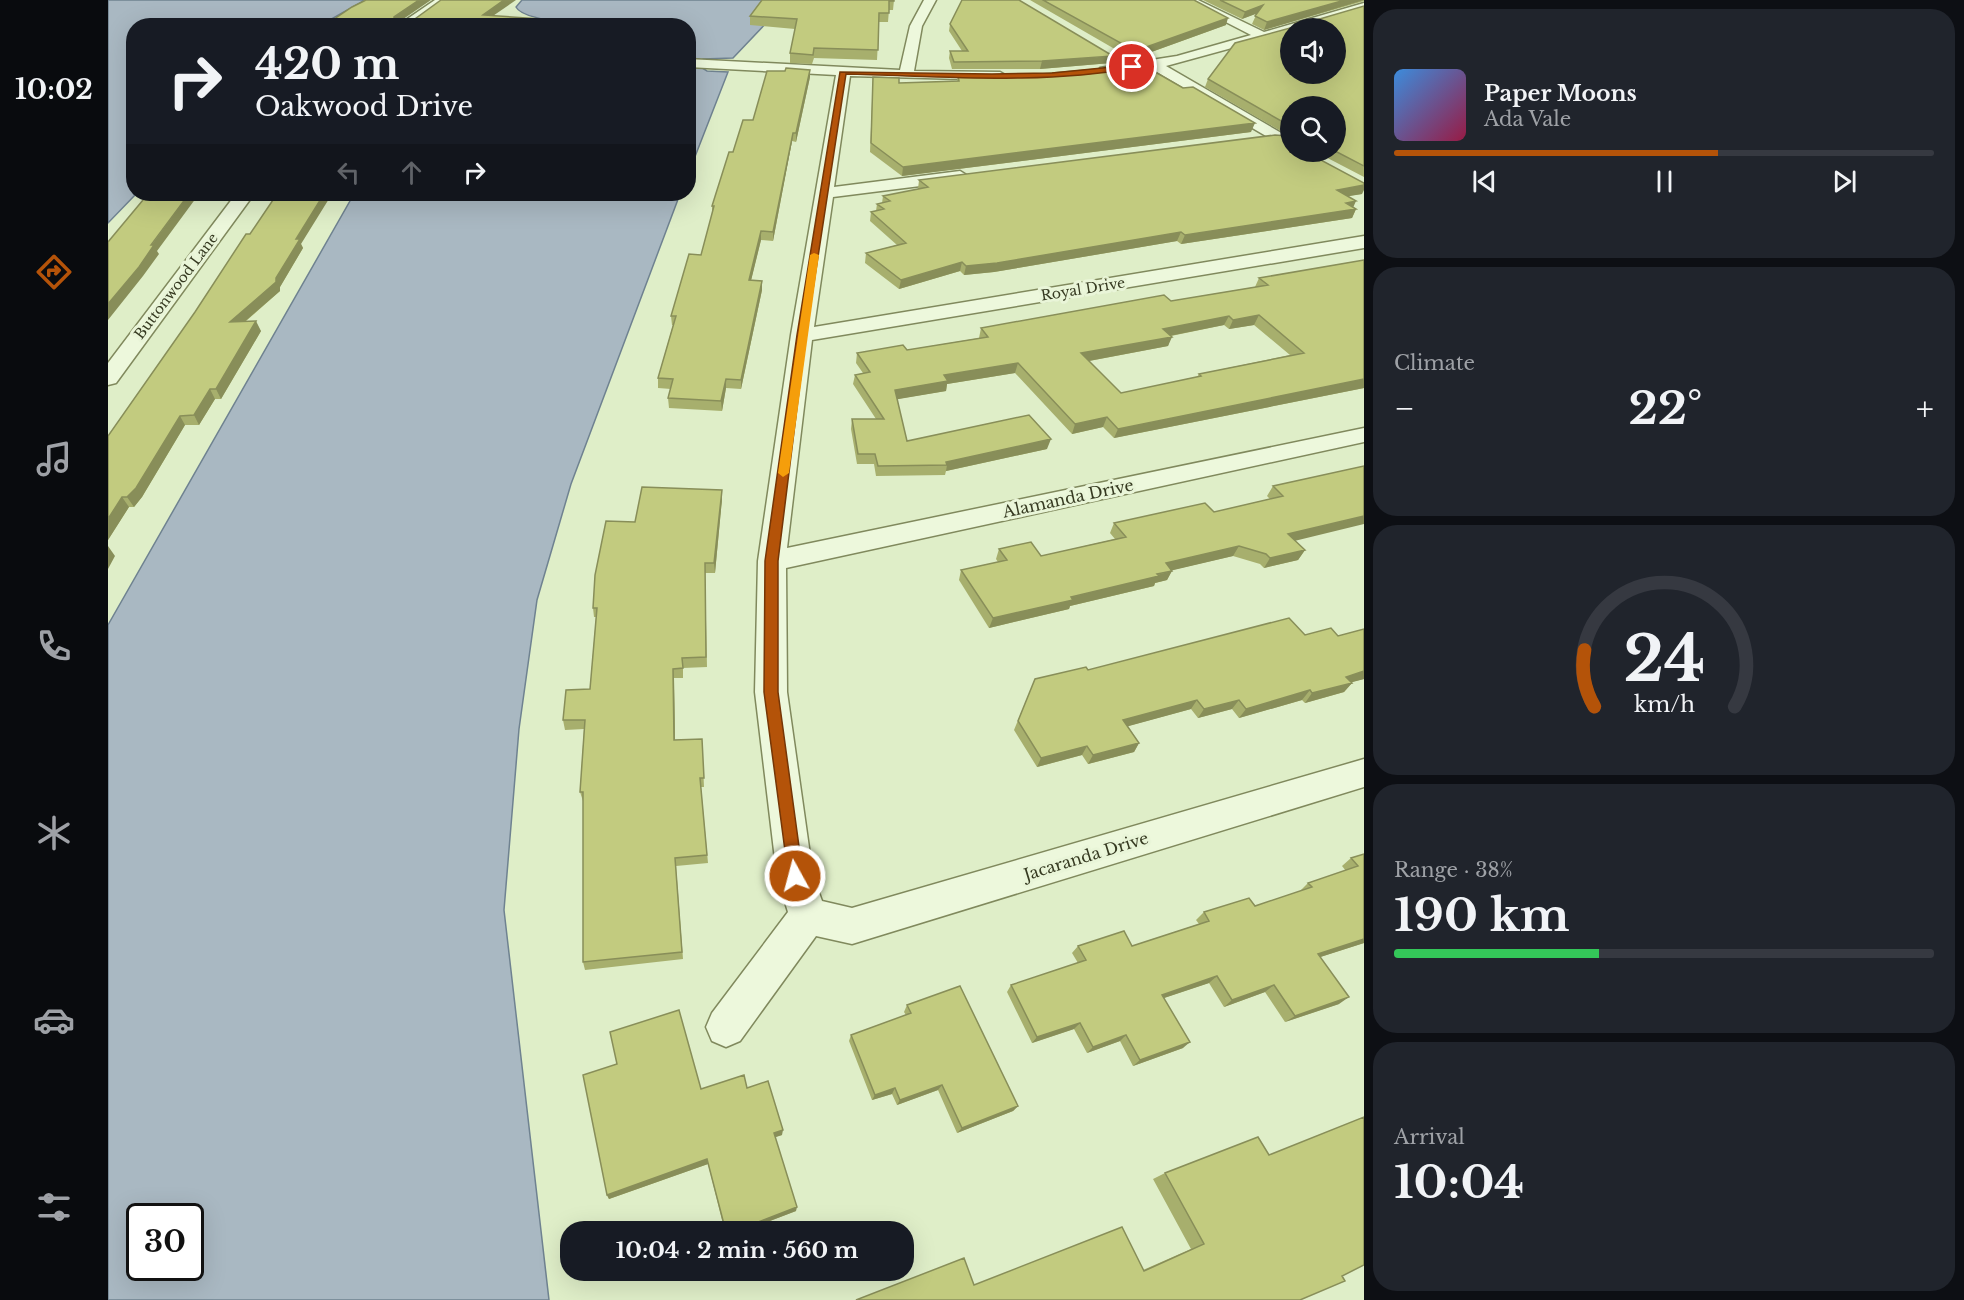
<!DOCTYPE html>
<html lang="en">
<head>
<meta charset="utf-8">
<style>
	:root { --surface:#171b24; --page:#20242c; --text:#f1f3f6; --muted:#9ea1a6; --line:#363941; --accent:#b45309 }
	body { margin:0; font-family:"Libre Baskerville",serif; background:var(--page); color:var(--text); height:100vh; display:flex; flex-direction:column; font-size:22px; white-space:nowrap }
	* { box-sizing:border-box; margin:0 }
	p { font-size:20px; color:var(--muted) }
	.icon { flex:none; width:33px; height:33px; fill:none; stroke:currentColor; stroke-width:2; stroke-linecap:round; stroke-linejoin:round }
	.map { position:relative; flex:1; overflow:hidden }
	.details { display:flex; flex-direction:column; gap:9px; padding:9px; background:#0d0f14; width:600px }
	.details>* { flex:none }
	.hud { position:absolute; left:18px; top:18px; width:570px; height:183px; border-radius:24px; box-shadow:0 6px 24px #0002; background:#171b24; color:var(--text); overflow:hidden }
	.tools { position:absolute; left:1172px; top:18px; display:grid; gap:12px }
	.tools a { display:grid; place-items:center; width:66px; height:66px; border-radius:50%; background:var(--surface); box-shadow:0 6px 24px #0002; font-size:30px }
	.speed { position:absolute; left:18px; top:1203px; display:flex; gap:12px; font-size:30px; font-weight:700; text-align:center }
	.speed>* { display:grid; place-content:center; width:78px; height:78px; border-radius:50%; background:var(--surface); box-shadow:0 6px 24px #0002; line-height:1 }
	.speed .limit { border:3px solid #111; border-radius:9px; background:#fff; color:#111 }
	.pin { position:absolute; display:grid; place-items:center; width:51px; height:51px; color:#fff; margin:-26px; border:3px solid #fff; border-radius:50%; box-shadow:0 2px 6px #0007 }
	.me { position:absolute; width:66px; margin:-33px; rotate:353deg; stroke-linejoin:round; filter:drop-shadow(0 0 4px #0008) }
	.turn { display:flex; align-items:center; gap:21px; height:126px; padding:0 30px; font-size:27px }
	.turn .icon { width:78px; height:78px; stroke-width:2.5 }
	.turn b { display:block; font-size:42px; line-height:51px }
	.lanes { display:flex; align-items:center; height:57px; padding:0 30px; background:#0003; justify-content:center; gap:30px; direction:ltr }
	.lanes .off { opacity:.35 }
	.big { font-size:45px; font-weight:700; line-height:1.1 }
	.details .card { flex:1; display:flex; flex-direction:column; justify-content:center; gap:9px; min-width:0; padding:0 21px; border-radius:24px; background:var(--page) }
	.details .dial { align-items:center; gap:0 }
	.dial svg { height:156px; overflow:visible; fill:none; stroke:var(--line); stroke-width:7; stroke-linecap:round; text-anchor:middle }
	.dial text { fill:var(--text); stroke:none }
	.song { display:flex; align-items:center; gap:18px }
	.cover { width:72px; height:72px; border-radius:9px; background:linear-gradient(135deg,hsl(210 70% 55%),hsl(340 70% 35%)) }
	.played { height:6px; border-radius:3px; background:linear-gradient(90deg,var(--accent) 60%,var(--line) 60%) }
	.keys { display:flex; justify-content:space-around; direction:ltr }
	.heat { display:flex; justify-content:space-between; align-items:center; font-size:33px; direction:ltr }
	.charge { height:9px; border-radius:4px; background:linear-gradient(90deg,#34c759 38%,var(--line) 0) }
	.trip { position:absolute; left:452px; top:1221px; width:354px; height:60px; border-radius:24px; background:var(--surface); box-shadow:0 6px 24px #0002; font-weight:700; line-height:60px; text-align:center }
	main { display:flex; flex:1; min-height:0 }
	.tabs { display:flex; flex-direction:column; width:108px; justify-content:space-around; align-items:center; background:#090b0e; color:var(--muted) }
	.tabs .icon { width:42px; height:42px }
	.tabs .current { color:var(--accent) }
	.tabs b { font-size:27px; color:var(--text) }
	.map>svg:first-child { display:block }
	.water { fill:#a9b8c2; stroke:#6f8290; stroke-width:1.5; fill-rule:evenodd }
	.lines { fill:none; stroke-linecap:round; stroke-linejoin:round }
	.street-casing { stroke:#80895d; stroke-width:3 }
	.street { fill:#edf8dc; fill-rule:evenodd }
	.wall { fill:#a7af6d; fill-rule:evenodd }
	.shaded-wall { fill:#888e59 }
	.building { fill:#c2cb7f; stroke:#888e59; stroke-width:1.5; fill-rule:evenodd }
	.route { fill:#b45309; stroke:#753606; stroke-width:1.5 }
	.slow { fill:#f59e0b }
	.labels { text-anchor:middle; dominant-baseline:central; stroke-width:6; stroke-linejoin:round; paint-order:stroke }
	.far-street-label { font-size:14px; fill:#363a21; stroke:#e9f5d8 }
	.street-label { font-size:16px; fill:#363a21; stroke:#e9f5d8 }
</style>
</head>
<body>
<main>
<nav class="tabs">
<b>10:02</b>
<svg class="icon current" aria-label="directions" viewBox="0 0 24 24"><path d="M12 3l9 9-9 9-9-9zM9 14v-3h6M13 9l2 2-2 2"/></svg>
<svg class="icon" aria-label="music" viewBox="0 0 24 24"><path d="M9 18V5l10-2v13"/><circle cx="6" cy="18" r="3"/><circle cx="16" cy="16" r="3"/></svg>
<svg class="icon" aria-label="phone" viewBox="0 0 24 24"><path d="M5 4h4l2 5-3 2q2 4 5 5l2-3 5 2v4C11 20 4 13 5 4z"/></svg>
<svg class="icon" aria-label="climate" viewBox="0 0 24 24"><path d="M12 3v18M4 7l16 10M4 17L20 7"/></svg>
<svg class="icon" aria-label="car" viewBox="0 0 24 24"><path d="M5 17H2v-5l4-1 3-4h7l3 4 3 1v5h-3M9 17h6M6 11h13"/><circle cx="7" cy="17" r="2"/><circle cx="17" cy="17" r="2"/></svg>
<svg class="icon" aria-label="filters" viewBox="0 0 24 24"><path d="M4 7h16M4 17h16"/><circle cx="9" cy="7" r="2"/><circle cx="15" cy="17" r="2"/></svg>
</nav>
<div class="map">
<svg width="1256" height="1300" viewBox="0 0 1256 1300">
	<rect width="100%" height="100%" fill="#dfeec8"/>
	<!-- water -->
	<path class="water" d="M0 0H257L213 25 26 26V194H28L0 223Z
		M414 0H680L625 58 595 59 591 66 599 71 620 72 581 172 580 62 583 58 581 56 580 26C553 26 419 29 408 7Z
		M246 194H572L463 484 429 600 411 729 396 910 441 1300H0V625ZM32 1216H82V1268H32Z"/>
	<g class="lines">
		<defs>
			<path id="street" d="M327 0H341L304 26H289Z
				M816 0H828L814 26 806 71 892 72 899 76 892 80 742 76 726 187 852 171 860 176 852 181 725 197 706 327 1256 236V248L704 340 679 548 1256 428V442L678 568 679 692 705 876 714 901 744 908 1256 759V787L744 944 708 936 632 1041 618 1047 604 1041 598 1027 604 1013 680 912 669 876 647 692 650 561 683 335 728 75 580 67V59L792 70 802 26Z
				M1075 0H1090L1156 32 1256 3V11L1194 28H1182V32L1058 66 1182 138V150L1042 68 992 74V68L1069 56 1143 35Z
				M128 194H146L8 383 0 385V363Z"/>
		</defs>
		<!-- street casing -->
		<use href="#street" class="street-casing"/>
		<!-- street -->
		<use href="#street" class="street"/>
	</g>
	<!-- wall -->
	<path class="wall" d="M786 0 785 10H781L780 22H771L769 60 706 58 704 64 682 63V53L687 29 642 25V16Z
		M922 0H1086L1118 25 1024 59Z
		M1095 0H1256V1L1156 30 1144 24 1149 13 1134 19Z
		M1256 6V177L1208 152H1227L1182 106V152L1254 194 1239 196 1245 207 1248 209 1244 218 1073 244 1069 241 886 272 856 275 852 271 791 289 757 263 758 253 789 245 762 221 763 212 768 211 769 204 774 203 775 196 810 189 811 180 1179 136 1178 134 1097 87 1100 79 1186 27Z
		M842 24 1003 63 932 69H844L841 58 842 51H854L841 31Z
		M850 76 1143 132 794 176 762 152 765 77 791 83 849 81Z
		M702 77 688 142 684 141 665 241 653 240 643 280 654 281V290L633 389 618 388 614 411 561 408 560 398 563 389 550 388V378L565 325H564L563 316 593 255 604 215V206L625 152 645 120Z
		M142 234 193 244 195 248 172 287V291L138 321 153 331 113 399H107L91 425H77L34 497 26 507H21L0 540V436Z
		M1256 260V388L1006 438 995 427 964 434 907 373 839 384 838 391 789 399 799 441 939 449 838 471 837 475 768 476 766 464H749L743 429 744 419H768L745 384 747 375 755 373 748 363 749 353 799 350 871 338 873 328 1063 301 1147 287 1151 278ZM1116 325 1121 329 1146 325 1182 355 1091 374 1089 377 1013 393 981 361 1060 346 1063 336Z
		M1256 466 1187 541 1197 550 1190 560 1156 568 1152 564 1125 556 1064 570 1059 580 1047 583 1046 586 962 606 961 609 881 628 851 580 853 570 890 562 888 559 891 549 933 556 1007 539 1002 533 1006 523 1106 512 1162 499 1159 496 1165 486Z
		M614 490V499L607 573H597L599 667 575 668V678H566L567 740 594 739 596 787H593L600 863 568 866 575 959 477 970 475 962V801L472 792 476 729 457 730 455 720 482 689 488 617H486L485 608 527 522Z
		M1256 629V679L1243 682 1244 683 1236 692 1197 703 1194 700 1131 718 1124 709 1090 718 1083 709 1020 726 1031 743 1026 752 980 764 974 755 929 767 906 730 927 679 1197 635 1230 636Z
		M1256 854V943L1212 957 1231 1004 1177 1022 1157 992 1116 1007 1101 983 1056 998 1075 1048 1025 1066 1012 1041 979 1053 966 1029 924 1043 899 992 903 985 970 963 964 953 970 946H1024L1091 924 1088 920 1096 912 1147 906 1192 891 1200 883 1238 871 1234 866 1243 858Z
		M799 1005 910 1106 905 1111 849 1133 830 1090 789 1105 784 1094 764 1100 741 1041 743 1035 798 1015 796 1012Z
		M639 1088 674 1135 667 1137 688 1211 633 1232H617L600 1164 501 1199 499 1195 593 1089Z
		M1057 1173 1234 1276 866 1285 1035 1270 1083 1249 1045 1179Z"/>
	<!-- shaded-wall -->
	<path class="shaded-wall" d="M311 0H323L288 24 286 20V17Z
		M396 0H408L376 22 375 15Z
		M1237 0H1256L1156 30 1159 22Z
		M1155 5 1153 12 1134 19 1137 12Z
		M1120 18 1118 25 1024 59 1027 51Z
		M1005 56 1003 63 932 69 934 61Z
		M702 70V77L688 142V133Z
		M1147 123 1143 132 794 176 795 167Z
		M685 133 684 141 665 241V232Z
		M1256 185V190L1254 194 1224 199 1229 190Z
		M81 194H91L49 251 51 254 35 276 0 320V304Z
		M216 194H224L193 244 195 248 172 287V291L126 331 122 322 188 239Z
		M1248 201 1244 210 1248 209 1244 218 1073 244 1077 235Z
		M653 231V240L641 289V280Z
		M1073 232 1069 241 886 272 856 275 858 266Z
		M854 262 852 271 791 289 793 280Z
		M654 281V290L633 389V380Z
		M1151 315 1146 325 1121 329 1125 320Z
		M1121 316 1116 325 1051 338 1055 329Z
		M148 321 153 331 113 399 108 389Z
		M1064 337 1060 346 970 363 973 353Z
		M910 363 907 373 839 384 838 391 785 400 787 390 836 375Z
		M618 379V388L614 411 613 401Z
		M1256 379V388L1006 438 1010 429Z
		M102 389 107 399 91 425 86 415Z
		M72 416 77 425 34 497 26 507 19 497Z
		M999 417 995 427 964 434 967 424Z
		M943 439 939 449 838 471 839 465 838 462Z
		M614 490V499L607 573 606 563Z
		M14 497 21 507 0 540V519Z
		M1256 516V524L1174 544 1180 534Z
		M0 546 7 556 0 569Z
		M1131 546 1125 556 1053 573 1058 563Z
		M1197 550 1190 560 1156 568 1162 558Z
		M1064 571 1059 580 1047 583 1046 586 962 606 961 609 881 628 885 618Z
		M565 669 566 678 567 749 566 740Z
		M1256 671V679L1230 686 1238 677Z
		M1244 683 1236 692 1197 703 1204 693Z
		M1202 690 1194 700 1131 718 1138 709Z
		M1089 700 1083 709 1010 729 1015 720Z
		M1131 700 1124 709 1090 718 1096 709Z
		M1031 743 1026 752 980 764 985 755Z
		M979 746 974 755 929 767 933 758Z
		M1256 939V943L1200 961 1210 954Z
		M1109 976 1101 983 1047 1001 1054 995Z
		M1166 985 1157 992 1116 1007 1124 1000Z
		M1241 997 1231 1004 1177 1022 1187 1016Z
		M972 1023 966 1029 924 1043 929 1037Z
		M1018 1035 1012 1041 979 1053 985 1047Z
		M1082 1042 1075 1048 1025 1066 1032 1060Z
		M834 1085 830 1090 789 1105 792 1100Z
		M787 1088 784 1094 764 1100 767 1095Z
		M910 1106 905 1111 849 1133 854 1128Z
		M675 1130 674 1135 665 1138 666 1133Z
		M599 1159 600 1164 501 1199 499 1195Z
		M689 1207 688 1211 633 1232H624Z"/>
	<!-- building -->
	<path class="building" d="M258 0H311L286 17V20L304 21 333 0H396L375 15 537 26H216L244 7Z
		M654 0H786V1H781V13H771L770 50 706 48 705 55 682 53 689 19 642 16Z
		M854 0H911L1005 56 934 61 846 62 842 51H860L842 24Z
		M935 0H1086L1120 18 1027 51Z
		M1112 0H1237L1159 22 1147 16 1155 5 1137 12Z
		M1256 6V166L1227 151V106H1182V126L1100 79 1127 43 1186 27 1187 23H1198ZM1182 28H1227V74H1182Z
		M1035 65 1075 88 1085 87 1147 123 795 167 763 143 765 77 791 78V83L851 81 850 76 932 74Z
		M678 68 702 70 688 133H685L665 232 653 231 641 280 654 281 633 380 618 379 613 401 560 398 565 379 550 378 568 316H563L581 254 593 255 606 206H604L621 152H625L635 120H645L659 71H677Z
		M1182 134V152H1198L1256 183V185L1229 190 1248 201 1238 203 1248 209 1077 235 1073 232 889 263 858 266 854 262 793 280 758 253 798 243 763 212 776 209 769 204 782 201 775 196 820 187 811 180 1167 135 1180 136Z
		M40 194H81L43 245H46L31 267 0 304V242Z
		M169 194H216L188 239H192L168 278V282L122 322 148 321 108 389H102L86 415 72 416 28 488 19 497H14L0 519V436L87 312 138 234H142Z
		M1256 260V379L1010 429 999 417 967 424 910 363 836 375 840 381 787 390 799 441 921 415 943 439 838 462 839 465 770 466 767 454H750L744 419H776L747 375 762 372 749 353 795 345 799 350 880 337 873 328 1056 295 1063 301 1160 285 1151 278ZM1151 315 1196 353 1091 374 1093 376 1013 393 973 353 1064 337 1055 329 1121 316 1125 320Z
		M1256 466V516L1180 534 1197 550 1162 558 1158 554 1131 546 1058 563 1064 571 1049 574 1051 576 963 597 965 600 885 618 853 570 899 560 891 549 923 542 933 556 1018 537 1006 523 1097 503 1106 512 1175 496 1165 486Z
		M534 487 614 490 606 563H597L598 657 574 658 575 668 565 669 566 740 594 739 596 778H592L599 855 567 858 574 952 475 962V792H472L477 720H455L458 690 482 689 489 608H485L487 575 498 521 527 522Z
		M1181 618 1197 635 1223 628 1230 636 1256 629V671L1238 677 1244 683 1204 693 1202 690 1138 709 1131 700 1096 709 1089 700 1015 720 1031 743 985 755 979 746 933 758 910 721 927 679 978 667 980 670Z
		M1256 854V939L1210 954 1241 997 1187 1016 1166 985 1124 1000 1109 976 1054 995 1082 1042 1032 1060 1018 1035 985 1047 972 1023 929 1037 903 985 978 960 970 946 1016 931 1024 946 1101 921 1096 912 1141 898 1147 906 1204 887 1200 883 1250 866 1243 858Z
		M852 986 910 1106 854 1128 834 1085 792 1100 787 1088 767 1095 743 1035 803 1013 799 1005Z
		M571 1010 593 1089 636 1075 639 1088 660 1081 675 1130 666 1133 689 1207 624 1232H618L599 1159 499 1195 475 1075 509 1064 502 1032Z
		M1256 1117V1265L1234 1276 1237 1281 1192 1300H748L856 1258 866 1285 1014 1227 1036 1271 1096 1244 1057 1173 1150 1137 1161 1155Z"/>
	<!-- route -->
	<path class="route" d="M1024 65 1026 68C932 85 834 76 738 74L698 335 670 561V692L695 876 693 881 687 883 681 881 656 692 657 561 689 335 732 72 884 74 944 73Z"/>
	<!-- slow -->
	<path class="slow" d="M706 253 711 255 681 473 675 477 670 473 702 255Z"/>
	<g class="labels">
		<!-- far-street labels -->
		<g class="far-street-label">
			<text transform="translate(68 286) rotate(-53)">Buttonwood Lane</text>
			<text transform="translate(975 289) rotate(-9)">Royal Drive</text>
		</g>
		<!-- street labels -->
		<g class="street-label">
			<text transform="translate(960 498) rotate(-12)">Alamanda Drive</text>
			<text transform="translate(978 856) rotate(-17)">Jacaranda Drive</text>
		</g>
	</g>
</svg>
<div class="tools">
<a><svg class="icon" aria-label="sound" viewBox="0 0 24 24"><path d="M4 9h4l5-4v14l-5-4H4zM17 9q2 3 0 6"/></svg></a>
<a><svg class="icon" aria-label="search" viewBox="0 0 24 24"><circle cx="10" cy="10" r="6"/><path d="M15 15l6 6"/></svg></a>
</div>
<div class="speed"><div class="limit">30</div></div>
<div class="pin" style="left:1024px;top:67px;background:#d93025"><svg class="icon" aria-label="arrive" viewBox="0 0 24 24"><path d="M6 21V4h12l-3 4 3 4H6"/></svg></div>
<svg class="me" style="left:687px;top:876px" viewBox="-20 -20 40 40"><circle r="17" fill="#b45309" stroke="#fff" stroke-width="3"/><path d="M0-11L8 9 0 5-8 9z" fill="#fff"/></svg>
<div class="trip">10:04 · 2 min · 560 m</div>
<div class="hud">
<div class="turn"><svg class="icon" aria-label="right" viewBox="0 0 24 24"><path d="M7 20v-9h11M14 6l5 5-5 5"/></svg><div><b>420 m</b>Oakwood Drive</div></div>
<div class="lanes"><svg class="icon off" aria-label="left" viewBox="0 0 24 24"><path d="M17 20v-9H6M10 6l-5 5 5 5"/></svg><svg class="icon off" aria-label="ahead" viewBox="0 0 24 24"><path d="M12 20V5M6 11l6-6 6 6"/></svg><svg class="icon" aria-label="right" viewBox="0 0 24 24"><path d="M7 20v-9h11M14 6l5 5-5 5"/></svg></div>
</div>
</div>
<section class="details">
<div class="card">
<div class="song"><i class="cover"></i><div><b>Paper Moons</b><p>Ada Vale</p></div></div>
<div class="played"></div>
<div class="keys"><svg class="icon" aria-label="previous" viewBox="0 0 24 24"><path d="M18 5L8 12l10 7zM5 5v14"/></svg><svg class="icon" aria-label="pause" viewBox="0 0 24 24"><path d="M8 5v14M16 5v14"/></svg><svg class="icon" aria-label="next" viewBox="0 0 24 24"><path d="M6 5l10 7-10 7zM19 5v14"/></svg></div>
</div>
<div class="card"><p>Climate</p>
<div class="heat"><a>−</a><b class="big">22°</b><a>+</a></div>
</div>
<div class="card dial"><svg viewBox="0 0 100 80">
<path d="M14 69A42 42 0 1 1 86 69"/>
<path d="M14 69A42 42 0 0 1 9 40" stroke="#b45309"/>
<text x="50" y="56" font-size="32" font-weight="700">24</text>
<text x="50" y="72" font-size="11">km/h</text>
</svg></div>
<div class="card"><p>Range · 38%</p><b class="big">190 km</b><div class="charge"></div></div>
<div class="card"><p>Arrival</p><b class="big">10:04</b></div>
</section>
</main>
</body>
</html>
